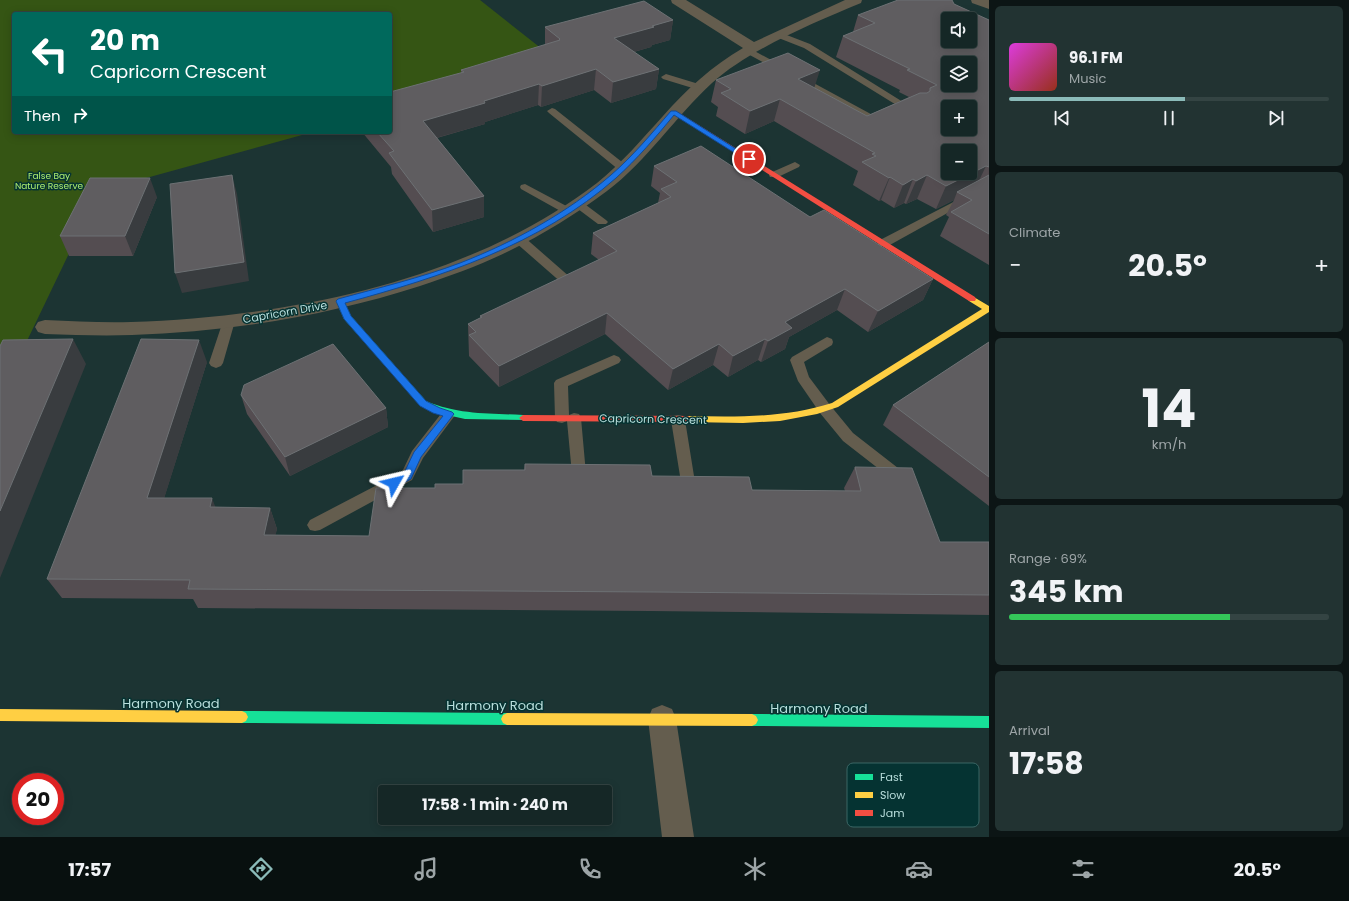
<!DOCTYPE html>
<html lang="en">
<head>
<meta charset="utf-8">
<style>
	:root { --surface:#152726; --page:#223332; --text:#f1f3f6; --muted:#9da5a7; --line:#344443; --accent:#8bbbb9 }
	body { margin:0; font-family:Poppins,sans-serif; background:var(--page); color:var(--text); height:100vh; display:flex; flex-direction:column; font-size:15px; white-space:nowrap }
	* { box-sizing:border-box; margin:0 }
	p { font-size:13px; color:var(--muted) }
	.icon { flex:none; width:22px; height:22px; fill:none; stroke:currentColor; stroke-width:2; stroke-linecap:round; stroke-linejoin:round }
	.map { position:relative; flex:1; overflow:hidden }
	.details { display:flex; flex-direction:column; gap:6px; padding:6px; background:#0c1515; width:360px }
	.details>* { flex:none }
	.hud { position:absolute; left:12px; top:12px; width:380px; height:122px; border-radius:4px; box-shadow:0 2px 10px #0003,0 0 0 1px var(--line); background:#00695c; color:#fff; overflow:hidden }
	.buttons { position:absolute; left:941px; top:12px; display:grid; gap:8px }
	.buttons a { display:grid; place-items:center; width:36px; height:36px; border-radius:4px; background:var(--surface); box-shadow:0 2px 10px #0003,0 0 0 1px var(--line); font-size:20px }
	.speed { position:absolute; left:12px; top:773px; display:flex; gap:8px; font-size:20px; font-weight:700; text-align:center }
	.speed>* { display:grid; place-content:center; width:52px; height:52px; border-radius:50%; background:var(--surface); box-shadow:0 2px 10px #0003,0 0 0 1px var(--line); line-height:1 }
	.speed .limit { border:6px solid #d22; background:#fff; color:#111 }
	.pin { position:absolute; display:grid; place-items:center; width:34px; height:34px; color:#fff; margin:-17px; border:2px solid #fff; border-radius:50%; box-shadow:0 1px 4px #0007 }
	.me { position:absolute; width:44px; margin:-22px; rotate:53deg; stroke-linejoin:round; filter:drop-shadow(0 0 3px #0008) }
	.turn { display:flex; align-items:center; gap:14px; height:84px; padding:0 12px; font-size:18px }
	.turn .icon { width:52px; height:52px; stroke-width:2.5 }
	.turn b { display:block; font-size:28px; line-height:34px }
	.then { display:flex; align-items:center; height:38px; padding:0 12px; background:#0003; gap:8px; font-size:15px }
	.big { font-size:30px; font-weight:700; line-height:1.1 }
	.details .tile { flex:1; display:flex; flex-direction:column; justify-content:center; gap:6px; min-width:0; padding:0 14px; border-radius:6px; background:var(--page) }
	.details .dial { align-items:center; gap:0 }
	.dial b { font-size:52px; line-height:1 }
	.song { display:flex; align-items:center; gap:12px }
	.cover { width:48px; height:48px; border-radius:6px; background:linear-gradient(135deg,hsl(300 70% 55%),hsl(10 70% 35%)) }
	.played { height:4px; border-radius:2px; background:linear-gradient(90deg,var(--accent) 55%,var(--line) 55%) }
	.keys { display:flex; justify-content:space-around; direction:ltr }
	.heat { display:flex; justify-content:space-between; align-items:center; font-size:22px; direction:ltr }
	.charge { height:6px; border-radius:3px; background:linear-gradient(90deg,#34c759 69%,var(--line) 0) }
	.trip { position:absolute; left:378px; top:785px; width:234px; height:40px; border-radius:4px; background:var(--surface); box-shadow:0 2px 10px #0003,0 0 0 1px var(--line); font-weight:700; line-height:40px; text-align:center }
	.menu { display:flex; height:64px; justify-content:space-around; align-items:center; background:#08100f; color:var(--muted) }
	.menu .icon { width:28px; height:28px }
	.menu .selected { color:var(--accent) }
	.menu b { font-size:18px; color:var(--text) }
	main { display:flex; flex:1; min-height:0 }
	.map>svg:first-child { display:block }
	.green { fill:#355514 }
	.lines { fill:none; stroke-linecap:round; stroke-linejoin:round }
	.lane { fill:#645d4e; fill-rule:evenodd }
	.street { fill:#645d4e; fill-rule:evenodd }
	.fast { fill:#16e098; fill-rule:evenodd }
	.slow { fill:#ffcf43; fill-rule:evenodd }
	.jam { fill:#f24e42; fill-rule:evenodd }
	.wall { fill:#544d51 }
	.shaded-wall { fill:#393c3f }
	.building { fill:#5f5d60; stroke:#6d7174; fill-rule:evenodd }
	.route { fill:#1a73e8; stroke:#114b97 }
	.labels { text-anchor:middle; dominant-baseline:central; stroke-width:3; stroke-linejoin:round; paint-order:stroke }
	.far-park-label { font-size:9px; fill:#afee6f; stroke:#053332 }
	.street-label { font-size:11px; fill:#b9dedc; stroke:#053332 }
	.near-street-label { font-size:13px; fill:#b9dedc; stroke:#053332 }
	.key { fill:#053332; stroke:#3b6665; stroke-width:1 }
	.key-label { font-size:11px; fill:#b9dedc }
</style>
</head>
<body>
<main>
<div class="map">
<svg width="989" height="837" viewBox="0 0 989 837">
	<rect width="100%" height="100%" fill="#1c3433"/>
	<!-- green -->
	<path class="green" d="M0 0H480L542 49 390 111V14H14V132H313L99 191 0 397Z"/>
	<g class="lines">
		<!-- lane -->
		<path class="lane" d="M779 32 810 44 919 112 917 114H911L804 48 776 37 775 35Z
			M749 48 880 119 882 121 877 124 874 123 746 53 745 51 746 49Z
			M666 74 702 85 704 87 699 90 663 79 661 77Z
			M552 108 555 109 627 166 628 168 627 170H619L549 113 547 111Z
			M795 162 800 165 799 167 778 177H770L769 175 770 173Z
			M525 184 572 209 574 211 568 214 564 213 521 189 520 187 521 185Z
			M967 195 971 196 972 198 971 200 888 246H880L878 243 880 240Z
			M578 201 582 202 606 220 608 222 606 224H598L574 206 572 204Z
			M519 235 523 236 571 278 573 281 571 284H563L515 242 513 239 515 236Z
			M229 317 233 318 235 321 223 363 221 366 216 368 211 366 209 363 223 321 225 318Z
			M827 337 832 339 833 342 832 345 804 362 809 377 830 405 853 433 907 475 909 479 907 483 902 485 897 483 843 441 820 413 798 381 790 360 792 357Z
			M614 355 619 357 621 360 619 363 568 386 569 415 574 413 579 414 581 418 586 474 584 478 579 480 574 478 572 474 567 421 562 423 557 422 555 418 554 383 556 380Z
			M449 409 454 410 456 414 423 458 412 480 320 530 315 531 310 530 307 525 310 520 402 472 412 451 444 410Z
			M678 415 683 416 685 420 694 476 692 480 687 482 682 480 680 476 671 420 673 416Z"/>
		<!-- street -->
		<path class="street" d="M671 0H686L754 42 845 0H862L861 3C813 23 750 49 712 83 675 117 647 161 607 191 576 214 544 234 509 251 481 265 450 276 420 286 327 316 229 332 132 335 103 336 74 335 45 334L38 332 35 327 38 322 45 320C74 321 102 323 131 322 289 317 469 281 597 183 622 163 642 139 663 116 687 89 712 66 743 48L672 3Z
			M971 0H989V9L972 3Z
			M662 705 672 709 676 719 694 837H662L648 719 652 709Z"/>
		<!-- fast -->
		<path class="fast" d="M340 298 344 301 351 316 426 401C459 415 488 413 523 415L527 418 526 420 465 419 438 413 420 405 344 319 336 301Z
			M242 711 507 713 511 715 513 719 511 723 507 725 242 723 238 721 236 717 238 713Z
			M752 714 989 716V728L752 726 748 724 746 720 748 716Z"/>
		<!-- slow -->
		<path class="slow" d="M972 296 989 306V312L838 407 817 414 780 421 743 423 688 422 683 419 688 416C737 417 785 418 832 403L982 309 969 301 968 299 969 297Z
			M0 709 242 711 246 713 248 717 246 721 242 723 0 721Z
			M507 713 752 714 756 716 758 720 756 724 752 726 507 725 503 723 501 719 503 715Z"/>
		<!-- jam -->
		<path class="jam" d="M672 111H676L975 297 976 299 975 301H969L672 113Z
			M523 415 688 416 693 419 688 422 523 421 519 418Z"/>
	</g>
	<!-- wall -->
	<path class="wall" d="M954 4 989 20V265L940 236 949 217 946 215 954 200 936 209 917 199 906 204 904 203 894 208 881 200 879 201 853 185 858 171 774 121 745 134 716 116 718 107 711 102 716 80 815 88 867 116 909 97 899 92 900 90 836 57 843 36 853 32 858 15Z
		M673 20 670 40 652 45 651 47 634 52 659 69 656 89 611 103 594 90 541 107 538 105 485 122V124L437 138 484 196V217L433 232 392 174 391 167 362 132H390L461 73V70L545 45V27Z
		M654 166 810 217 933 279 923 300 868 332 837 310 789 337 785 349 761 362 758 360 728 377 713 365 668 390 605 334 499 387 469 356 468 324 480 318V316L599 260 591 254 593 233 658 203 660 193 651 186Z
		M157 197 133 256H69L60 236Z
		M989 342V506L883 425 893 405Z
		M207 362 164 498 215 507 270 508 277 529 275 535 369 536 435 488 463 484 524 470 525 464 652 476 752 490 845 491 844 488 855 467 940 542H989V615L650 611 198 608 193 599 62 598 47 579Z
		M241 395 386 408 388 427 290 476 247 414Z"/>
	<!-- shaded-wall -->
	<path class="shaded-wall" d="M673 20 670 40 652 45 651 47 612 58 614 38 652 26Z
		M596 69 594 90 541 107 542 86Z
		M659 69 656 89 611 103 613 82Z
		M820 70 813 92 798 79Z
		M539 84 538 105 485 122V124L425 141 423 121Z
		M780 99 774 121 745 134 750 111Z
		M986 166 975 189 957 192 954 200 936 209 946 186Z
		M232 175 237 194 249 281 182 293 175 273Z
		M927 175 917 199 906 204 916 181Z
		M890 177 881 200 879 201 889 178Z
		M150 178 157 197 133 256 125 236Z
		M913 179 904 203 894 208 903 185Z
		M484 196V217L433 232 432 210Z
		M933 279 923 300 868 332 878 311Z
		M845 289 837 310 789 337 785 349 761 362 768 341 785 322Z
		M607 313 605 334 499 387V366Z
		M73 339 86 364 0 578V511Z
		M765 339 758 360 728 377 733 356Z
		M199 340 207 362 158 518 147 498Z
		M719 344 713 365 668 390 673 369Z
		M386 408 388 427 290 476 285 457Z
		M212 498 220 519 210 507Z
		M270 508 277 529 271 555 264 535Z"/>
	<!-- building -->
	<path class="building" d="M898 0H952L954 4 989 20V167L986 166 946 186 927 175 916 181 913 179 903 185 890 177 889 178 862 162 876 156 872 154 875 153 780 99 750 111 721 93 731 89 716 80 788 53 820 70 798 79 867 116 920 93H927L930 91V88L937 85 907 70 910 69 843 36 875 23 858 15ZM948 19H970V41H948ZM948 63H970V85H948ZM948 107H970V129H948ZM948 151H970V173H948Z
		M644 1 673 20 652 26 654 27 614 38 659 69 613 82 596 69 542 86 539 84 484 101 485 103 423 121 484 196 432 210 389 153 394 151 377 132H390V92L464 72 461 70 560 40 559 39H560L545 27Z
		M701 146 810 217 824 210 933 279 878 311 845 289 785 322 792 328 768 341 765 339 733 356 719 344 673 369 607 313 499 366 469 335 476 332 468 324 482 317 480 316 617 251 593 233 671 197 661 189 677 182 654 166Z
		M232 175 244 262 175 273 170 184Z
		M989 175V234L951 212 972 200 957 192Z
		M90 178H150L125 236H60Z
		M73 339 0 511V346L3 340Z
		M141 339 199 340 147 498H212L210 507 270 508 264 535 369 536 376 488H435V484H463V470H525V464L650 465 652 476 749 477 752 490 861 491 855 467 912 468 940 542H989V595L655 592 188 589 190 580 47 579Z
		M989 342V477L893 405Z
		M333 344 386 408 285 457 241 395 244 385Z"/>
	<!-- route -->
	<path class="route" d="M671 111H676L752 159 746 160 674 115C656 137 637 159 616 178 540 245 441 277 345 303L351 316 426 401 440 408 452 412 454 414 421 457 411 479 398 486H391L389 483 391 480 404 473 414 452 443 416 433 413 420 406 344 319 336 301 338 299C378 288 420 278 460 263 514 242 567 213 611 175 633 156 652 133 671 111Z"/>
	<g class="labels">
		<!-- far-park labels -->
		<g class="far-park-label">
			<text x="49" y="176">False Bay<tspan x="49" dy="10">Nature Reserve</tspan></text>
		</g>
		<!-- street labels -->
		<g class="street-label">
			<text transform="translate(285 312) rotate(-10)">Capricorn Drive</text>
			<text transform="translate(653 419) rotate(1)">Capricorn Crescent</text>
		</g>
		<!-- near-street labels -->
		<g class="near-street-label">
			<text x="171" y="703">Harmony Road</text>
			<text x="495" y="705">Harmony Road</text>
			<text x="819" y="708">Harmony Road</text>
		</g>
	</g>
	<!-- legend -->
	<rect x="847" y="763" width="132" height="64" rx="6" class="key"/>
	<rect x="855" y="774" width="18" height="6" fill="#16e098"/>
	<rect x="855" y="792" width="18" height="6" fill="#ffcf43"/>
	<rect x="855" y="810" width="18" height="6" fill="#f24e42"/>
	<g class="key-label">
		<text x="880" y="781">Fast</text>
		<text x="880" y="799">Slow</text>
		<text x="880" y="817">Jam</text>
	</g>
</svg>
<div class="buttons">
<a><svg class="icon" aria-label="sound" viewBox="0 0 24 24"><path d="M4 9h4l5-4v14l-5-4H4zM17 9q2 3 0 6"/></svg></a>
<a><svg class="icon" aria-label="layers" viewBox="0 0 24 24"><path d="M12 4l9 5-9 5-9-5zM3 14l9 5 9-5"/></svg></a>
<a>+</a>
<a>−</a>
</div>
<div class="speed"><div class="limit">20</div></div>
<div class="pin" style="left:749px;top:159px;background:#d93025"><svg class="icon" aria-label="arrive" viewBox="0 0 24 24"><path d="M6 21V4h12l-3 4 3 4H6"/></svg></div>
<svg class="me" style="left:394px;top:483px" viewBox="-20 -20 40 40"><path d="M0-17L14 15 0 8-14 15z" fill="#1a73e8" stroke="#fff" stroke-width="4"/></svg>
<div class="trip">17:58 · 1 min · 240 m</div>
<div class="hud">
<div class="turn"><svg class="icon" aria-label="left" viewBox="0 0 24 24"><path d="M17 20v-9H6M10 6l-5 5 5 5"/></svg><div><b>20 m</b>Capricorn Crescent</div></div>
<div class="then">Then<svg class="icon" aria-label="right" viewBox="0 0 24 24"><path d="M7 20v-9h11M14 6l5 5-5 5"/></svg></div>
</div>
</div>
<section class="details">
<div class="tile">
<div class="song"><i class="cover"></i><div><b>96.1 FM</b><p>Music</p></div></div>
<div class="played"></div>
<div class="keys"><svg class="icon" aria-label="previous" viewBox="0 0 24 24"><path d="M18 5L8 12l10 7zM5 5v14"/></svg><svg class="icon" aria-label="pause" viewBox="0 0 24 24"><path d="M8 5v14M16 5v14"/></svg><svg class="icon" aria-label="next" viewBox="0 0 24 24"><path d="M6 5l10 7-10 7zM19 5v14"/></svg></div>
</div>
<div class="tile"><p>Climate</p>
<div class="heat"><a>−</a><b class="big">20.5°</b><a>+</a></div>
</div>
<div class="tile dial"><b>14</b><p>km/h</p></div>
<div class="tile"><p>Range · 69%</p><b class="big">345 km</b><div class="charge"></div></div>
<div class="tile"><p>Arrival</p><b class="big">17:58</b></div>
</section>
</main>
<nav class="menu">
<b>17:57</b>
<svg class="icon selected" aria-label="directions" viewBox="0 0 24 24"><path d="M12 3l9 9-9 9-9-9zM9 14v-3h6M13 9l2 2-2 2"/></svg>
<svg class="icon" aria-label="music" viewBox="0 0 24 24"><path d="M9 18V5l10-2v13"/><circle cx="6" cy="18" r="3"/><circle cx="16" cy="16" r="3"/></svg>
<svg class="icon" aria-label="phone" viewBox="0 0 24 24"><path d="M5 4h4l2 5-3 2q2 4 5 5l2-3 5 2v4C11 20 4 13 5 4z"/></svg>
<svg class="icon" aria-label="climate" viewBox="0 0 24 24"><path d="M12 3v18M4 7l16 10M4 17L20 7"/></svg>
<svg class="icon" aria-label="car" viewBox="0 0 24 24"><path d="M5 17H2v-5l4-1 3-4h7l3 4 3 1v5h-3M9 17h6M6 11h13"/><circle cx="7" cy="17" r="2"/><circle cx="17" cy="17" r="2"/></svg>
<svg class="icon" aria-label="filters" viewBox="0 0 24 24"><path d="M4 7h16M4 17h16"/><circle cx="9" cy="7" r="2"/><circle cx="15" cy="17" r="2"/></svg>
<b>20.5°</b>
</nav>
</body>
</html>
